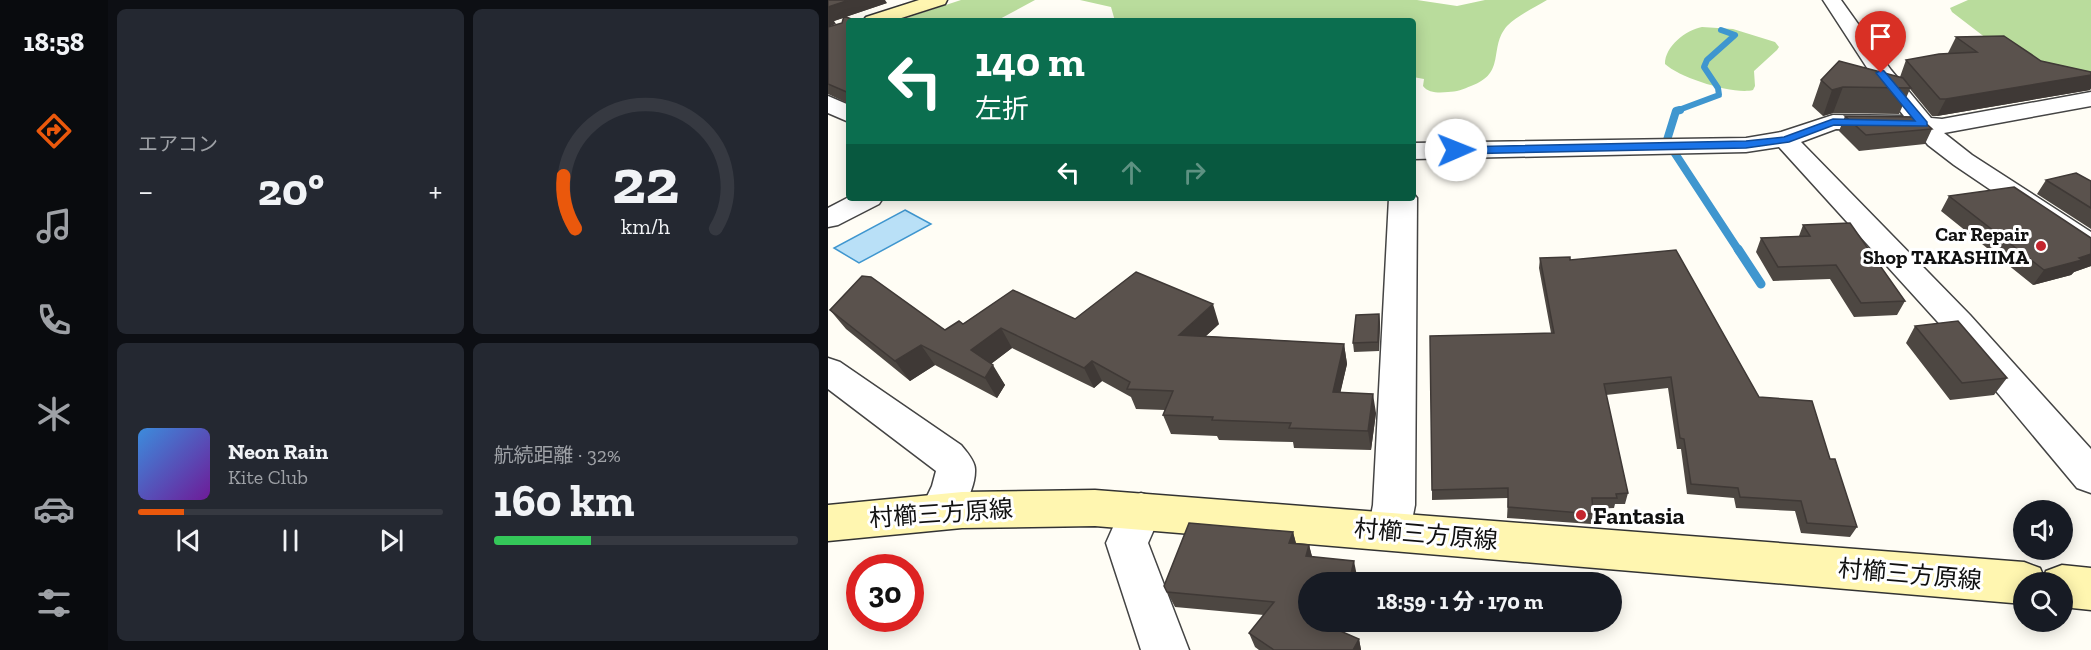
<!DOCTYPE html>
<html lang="ja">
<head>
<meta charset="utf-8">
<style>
	:root { --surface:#171b24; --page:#242831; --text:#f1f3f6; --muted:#9ea1a6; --line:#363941; --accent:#ea580c }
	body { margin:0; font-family:"Zilla Slab","Noto Sans JP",serif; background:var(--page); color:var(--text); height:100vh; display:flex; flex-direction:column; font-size:22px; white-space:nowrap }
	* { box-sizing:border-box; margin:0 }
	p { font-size:20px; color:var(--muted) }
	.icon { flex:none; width:33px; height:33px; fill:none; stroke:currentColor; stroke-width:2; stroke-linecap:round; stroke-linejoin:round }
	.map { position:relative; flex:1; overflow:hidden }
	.drawer { display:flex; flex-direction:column; gap:9px; padding:9px; background:#0d0f14; width:720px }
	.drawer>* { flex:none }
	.hud { position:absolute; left:18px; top:18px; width:570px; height:183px; border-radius:6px; box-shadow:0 3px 15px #0003; background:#0b6e4f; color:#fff; overflow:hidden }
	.buttons { position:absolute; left:1185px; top:500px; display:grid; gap:12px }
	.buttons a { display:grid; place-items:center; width:60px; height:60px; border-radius:50%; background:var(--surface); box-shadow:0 3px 15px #0003; font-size:30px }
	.speed { position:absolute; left:18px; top:554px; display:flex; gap:12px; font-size:30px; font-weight:700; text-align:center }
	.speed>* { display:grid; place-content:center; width:78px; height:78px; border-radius:50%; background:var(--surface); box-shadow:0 3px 15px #0003; line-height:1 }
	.speed .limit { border:9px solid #d22; background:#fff; color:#111 }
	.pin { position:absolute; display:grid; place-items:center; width:51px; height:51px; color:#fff; margin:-62px -26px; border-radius:50% 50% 50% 0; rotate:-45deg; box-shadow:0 0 6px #0007 }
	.pin .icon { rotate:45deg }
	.me { position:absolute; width:66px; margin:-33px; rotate:89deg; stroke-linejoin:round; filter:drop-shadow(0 0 4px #0008) }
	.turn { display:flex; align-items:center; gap:21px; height:126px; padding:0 30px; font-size:27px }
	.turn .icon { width:78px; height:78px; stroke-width:2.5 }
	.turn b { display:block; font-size:42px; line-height:51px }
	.lanes { display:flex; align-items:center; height:57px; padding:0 30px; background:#0003; justify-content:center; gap:30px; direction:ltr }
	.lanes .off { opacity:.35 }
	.big { font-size:45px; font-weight:800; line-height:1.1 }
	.drawer .widget { flex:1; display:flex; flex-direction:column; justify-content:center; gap:9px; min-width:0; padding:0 21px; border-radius:9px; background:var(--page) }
	.drawer .dial { align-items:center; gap:0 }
	.dial svg { height:156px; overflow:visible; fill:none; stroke:var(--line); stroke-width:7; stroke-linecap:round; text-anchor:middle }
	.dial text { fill:var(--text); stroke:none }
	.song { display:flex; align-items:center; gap:18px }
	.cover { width:72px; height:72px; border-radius:9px; background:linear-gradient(135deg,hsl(210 70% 55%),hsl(280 70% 35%)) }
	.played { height:6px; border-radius:3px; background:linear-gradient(90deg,var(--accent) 15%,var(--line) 15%) }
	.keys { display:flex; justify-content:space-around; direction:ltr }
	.heat { display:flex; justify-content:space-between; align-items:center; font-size:33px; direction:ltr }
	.charge { height:9px; border-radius:4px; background:linear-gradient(90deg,#34c759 32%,var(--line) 0) }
	.drawer .tiles { flex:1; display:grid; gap:9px; grid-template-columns:repeat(2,1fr) }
	.trip { position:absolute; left:470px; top:572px; width:324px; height:60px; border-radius:30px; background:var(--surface); box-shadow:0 3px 15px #0003; font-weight:800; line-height:60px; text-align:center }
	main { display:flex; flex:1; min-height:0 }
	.menu { display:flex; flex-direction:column; width:108px; justify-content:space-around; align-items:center; background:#090b0e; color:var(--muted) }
	.menu .icon { width:42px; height:42px }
	.menu .selected { color:var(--accent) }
	.menu b { font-size:27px; color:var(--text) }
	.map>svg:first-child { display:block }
	.forest { fill:#b9dc9c }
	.water { fill:#b9e0f7; stroke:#3f96cf; stroke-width:1.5 }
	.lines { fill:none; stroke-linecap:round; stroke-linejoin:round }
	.stream-far2 { stroke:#3f96cf; stroke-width:6 }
	.stream-far1 { stroke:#3f96cf; stroke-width:8 }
	.stream { stroke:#3f96cf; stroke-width:9 }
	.street-casing { stroke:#444; stroke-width:3 }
	.secondary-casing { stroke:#333; stroke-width:3 }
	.street { fill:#fff; fill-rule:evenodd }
	.secondary { fill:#fff6b0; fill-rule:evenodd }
	.wall { fill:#4d4742; fill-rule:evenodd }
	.shaded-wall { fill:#3f3936 }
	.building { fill:#5a524d; stroke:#3f3936; stroke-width:1.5 }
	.route { fill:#1a73e8; stroke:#114b97; stroke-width:1.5 }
	.poi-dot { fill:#c4262e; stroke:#fff; stroke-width:2 }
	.labels { text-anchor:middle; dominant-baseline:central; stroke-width:6; stroke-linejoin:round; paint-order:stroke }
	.poi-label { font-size:20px; font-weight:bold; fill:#111; stroke:#fff; text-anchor:end }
	.near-street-label { font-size:24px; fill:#111; stroke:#fff }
	.near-poi-label { font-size:24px; font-weight:bold; fill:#111; stroke:#fff; text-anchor:start }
</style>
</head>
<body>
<main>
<nav class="menu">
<b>18:58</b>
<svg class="icon selected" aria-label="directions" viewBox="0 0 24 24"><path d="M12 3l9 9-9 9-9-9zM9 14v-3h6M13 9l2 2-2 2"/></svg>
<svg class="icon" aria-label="music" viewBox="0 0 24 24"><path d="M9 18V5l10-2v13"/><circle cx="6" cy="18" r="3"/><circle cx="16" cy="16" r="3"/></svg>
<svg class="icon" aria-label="phone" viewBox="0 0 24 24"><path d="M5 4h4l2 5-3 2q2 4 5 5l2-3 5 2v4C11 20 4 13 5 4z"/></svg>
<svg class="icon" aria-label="climate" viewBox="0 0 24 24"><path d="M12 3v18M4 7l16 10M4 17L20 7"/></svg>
<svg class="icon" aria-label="car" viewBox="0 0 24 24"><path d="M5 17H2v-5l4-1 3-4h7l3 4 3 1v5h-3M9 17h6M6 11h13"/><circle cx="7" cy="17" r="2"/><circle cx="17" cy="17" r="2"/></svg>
<svg class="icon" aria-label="filters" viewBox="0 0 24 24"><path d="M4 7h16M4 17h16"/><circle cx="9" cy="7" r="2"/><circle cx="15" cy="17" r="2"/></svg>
</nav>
<section class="drawer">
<div class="tiles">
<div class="widget"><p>エアコン</p>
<div class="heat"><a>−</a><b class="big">20°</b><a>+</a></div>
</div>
<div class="widget dial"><svg viewBox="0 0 100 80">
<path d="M14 69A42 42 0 1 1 86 69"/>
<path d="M14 69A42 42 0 0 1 8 42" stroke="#ea580c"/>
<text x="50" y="56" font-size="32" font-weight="700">22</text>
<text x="50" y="72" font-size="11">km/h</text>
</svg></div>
<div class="widget">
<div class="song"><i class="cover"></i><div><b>Neon Rain</b><p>Kite Club</p></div></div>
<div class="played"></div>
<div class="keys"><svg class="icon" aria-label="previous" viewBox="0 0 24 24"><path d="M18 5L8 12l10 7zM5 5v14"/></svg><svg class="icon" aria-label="pause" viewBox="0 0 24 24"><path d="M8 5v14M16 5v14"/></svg><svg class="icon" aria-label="next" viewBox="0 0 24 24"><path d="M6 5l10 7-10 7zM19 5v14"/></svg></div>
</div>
<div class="widget"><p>航続距離 · 32%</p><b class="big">160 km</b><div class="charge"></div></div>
</div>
</section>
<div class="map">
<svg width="1263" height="650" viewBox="0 0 1263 650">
	<rect width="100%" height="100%" fill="#fffdf5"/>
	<!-- forest -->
	<path class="forest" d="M133 0H207L168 21H69Z
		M252 0H589L629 6 657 0H719C706 8 690 15 679 26 660 48 679 73 643 86 636 89 628 92 620 92 611 93 600 93 595 86L596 79 585 77V21H287L283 7Z
		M1140 0H1263V84L1184 58 1124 12 1122 8Z
		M874 27 905 29 947 42 951 47 949 50 926 71 927 86 925 90C906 95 852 78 837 64 837 46 858 30 874 27Z"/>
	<!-- water -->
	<path class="water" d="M77 210 103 224 31 263 6 248Z"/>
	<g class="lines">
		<!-- stream-far2 -->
		<path class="stream-far2" d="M848 111 891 95 890 88 876 67 879 60 907 35 893 30"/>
		<!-- stream-far1 -->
		<path class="stream-far1" d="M839 140 848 111 852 110
			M846 152 911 251"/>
		<!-- stream -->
		<path class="stream" d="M910 249 933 284"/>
		<defs>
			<path id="street" d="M995 0H1013L1063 70 1103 118 1114 119 1263 92V106L1116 133 1144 155 1263 232V254L1253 251 1126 165 1100 145 1089 131 1008 129 973 142 1142 315 1263 449V493L1249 488 1118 331 951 147 918 152 585 159V143L918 138 953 132 1005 115 1076 116 1047 80Z
				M0 96 21 105V122L0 113Z
				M585 193 589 198 587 505 582 531 576 544 561 550 546 544 540 531 545 505 561 198H585Z
				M21 197 55 198 51 204 10 225 0 227V208Z
				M0 358 12 362 133 445C138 451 147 461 147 469 148 487 135 508 128 524L113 529 98 524 92 511 104 486 108 471 0 389Z
				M313 493 328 498 334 511 320 543 361 650H313L278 543 298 498Z"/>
			<path id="secondary" d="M91 0H119L117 4 64 21H35L38 17Z
				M267 490 1196 562 1212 568 1216 577 1218 571 1234 565 1263 568V610L1234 607V582H1196V604L267 526 134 528 0 541V505L134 492Z"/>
		</defs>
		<!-- street casing -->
		<use href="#street" class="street-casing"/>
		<!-- secondary casing -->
		<use href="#secondary" class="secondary-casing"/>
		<!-- street -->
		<use href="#street" class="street"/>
		<!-- secondary -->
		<use href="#secondary" class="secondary"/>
	</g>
	<!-- wall -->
	<path class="wall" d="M0 0 59 3 17 17 21 21V104L0 94ZM15 18 14 23 3 26 6 21Z
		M1128 37 1213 61 1263 72V88L1262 90 1109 116H1104L1082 89 1071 114 1005 113 995 116 984 106 993 80 1072 78V77L1078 60 1122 54 1120 53Z
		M1017 116 1104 129 1097 144 1031 151 1011 131Z
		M1218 180 1263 181V229L1209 194Z
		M1121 196 1263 238V266L1246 272 1243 275 1205 285 1113 211Z
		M975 225 1077 301 1069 315 1026 317 1002 279 945 281 928 252 933 238 971 236Z
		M712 258 742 260 931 397 1002 459 1029 527 1022 537 973 533 967 511 908 508 906 498 859 494 853 449H849L840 388 778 395 800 493 797 504H787L786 508 765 509V514L763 524 679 518 680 498 604 500V490L723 333 711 268Z
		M2 310 117 330 135 324 247 319 391 324 378 336 516 344 519 364 512 393 548 413 543 450 466 448 465 442 391 440 389 436 343 434 335 415 337 410 308 409 303 397 274 381 266 388 184 348 163 364 177 385 169 398 107 365 82 381 18 329Z
		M551 314 552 323 551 351 526 352 525 343Z
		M1087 326 1179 378 1166 395 1122 400 1078 343Z
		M465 532 468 544 481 545 484 557 529 576 480 621H519L516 633 531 639 533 650H431L427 647 421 633 436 615 347 607 339 592Z"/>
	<!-- shaded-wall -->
	<path class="shaded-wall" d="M21 0H57L59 3 6 21 8 24 0 27V7Z
		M1263 75V88L1262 90 1109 116 1118 99Z
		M1015 87 1005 113 995 116 1004 90Z
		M1263 254V266L1246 272 1243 275 1205 285 1216 270Z
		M385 304 391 324 358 354 351 335Z
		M551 314 552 323 551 351 550 342Z
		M173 328 184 348 156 369 143 350Z
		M516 344 519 364 508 412 505 392Z
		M93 345 107 365 82 381 67 361Z
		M264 361 274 381 266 388 256 368Z
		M165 365 177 385 169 398 157 378Z
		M545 394 548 413 543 450 540 431Z
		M465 532 469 547 461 543Z
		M481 545 485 560 478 556Z
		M526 561 529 576 528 582H521Z
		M512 621H519L513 644 510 630Z
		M531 639 533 650H525Z"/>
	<!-- building -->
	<path class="building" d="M0 0H21L0 7Z
		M16 16 28 21H21V93L0 84V27L14 23Z
		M1176 36 1213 61 1263 72V75L1118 99H1112L1078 60 1111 54 1149 52 1128 37Z
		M1011 61 1075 78 1083 88 1015 87 1004 90 993 80Z
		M1017 116 1091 117 1104 129 1038 135Z
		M1248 173 1263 181V208L1218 180Z
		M1186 187 1263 238V254L1251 258 1254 260 1216 270 1121 196Z
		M1022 223 1077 301 1033 303 1008 265 950 267 933 238 982 236 975 225Z
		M848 250 931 397 984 401 1002 459H1007L1029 527 979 523 973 501 912 497 910 488 863 484 856 439 852 438 843 377 776 384 800 493 788 494 789 498H764L765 514 680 507V488L604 490 602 336 726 333 712 258 742 257V260Z
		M308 272 385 304 351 335 516 344 505 392 545 394 540 431 461 428 463 423 384 420 385 417 335 415 345 391 299 389 302 382 264 361 256 368 173 328 143 350 165 365 157 378 93 345 67 361 2 310 34 276 43 277 117 330 131 321 135 324 185 290 247 319Z
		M551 314 550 342 525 343 528 315Z
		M1130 321 1179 378 1134 383 1087 326Z
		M361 523 465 532 461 543 481 545 478 556 526 561 521 582H480V621H512L510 630 531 639 525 650H446L421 633 446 602 339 592 336 586Z"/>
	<!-- route -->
	<path class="route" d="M1053 70 1056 71 1099 122V126L1006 125 961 142 918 148 628 154 623 150 628 147 918 141 956 137 1005 119 1087 121 1048 73Z"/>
	<!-- markers -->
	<g class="poi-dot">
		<circle cx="1213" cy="246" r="6"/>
		<circle cx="753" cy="515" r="6"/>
	</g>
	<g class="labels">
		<!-- poi labels -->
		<g class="poi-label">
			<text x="1201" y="234">Car Repair<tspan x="1201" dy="23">Shop TAKASHIMA</tspan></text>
		</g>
		<!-- near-street labels -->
		<g class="near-street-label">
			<text transform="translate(113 513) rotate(-4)">村櫛三方原線</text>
			<text transform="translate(598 534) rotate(5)">村櫛三方原線</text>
			<text transform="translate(1082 574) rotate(5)">村櫛三方原線</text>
		</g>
		<!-- near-poi labels -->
		<g class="near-poi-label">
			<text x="765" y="515">Fantasia</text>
		</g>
	</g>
</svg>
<div class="buttons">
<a><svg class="icon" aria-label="sound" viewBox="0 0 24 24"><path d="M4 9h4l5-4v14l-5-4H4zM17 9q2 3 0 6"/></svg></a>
<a><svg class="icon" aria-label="search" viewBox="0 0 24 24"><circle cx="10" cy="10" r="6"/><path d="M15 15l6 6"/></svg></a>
</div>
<div class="speed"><div class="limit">30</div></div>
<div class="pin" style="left:1053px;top:73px;background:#d93025"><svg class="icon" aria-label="arrive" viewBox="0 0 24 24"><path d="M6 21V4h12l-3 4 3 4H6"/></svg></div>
<svg class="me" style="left:628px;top:150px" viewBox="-20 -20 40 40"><circle r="19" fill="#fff"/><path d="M0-13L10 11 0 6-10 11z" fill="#1a73e8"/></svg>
<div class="trip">18:59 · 1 分 · 170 m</div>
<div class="hud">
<div class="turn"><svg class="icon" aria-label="left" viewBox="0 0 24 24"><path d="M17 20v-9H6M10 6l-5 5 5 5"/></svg><div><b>140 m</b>左折</div></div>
<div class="lanes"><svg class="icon" aria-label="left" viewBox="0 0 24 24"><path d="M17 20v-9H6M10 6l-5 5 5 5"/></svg><svg class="icon off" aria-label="ahead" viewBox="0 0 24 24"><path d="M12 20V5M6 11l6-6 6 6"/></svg><svg class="icon off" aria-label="right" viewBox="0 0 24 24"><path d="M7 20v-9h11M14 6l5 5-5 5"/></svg></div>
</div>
</div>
</main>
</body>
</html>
